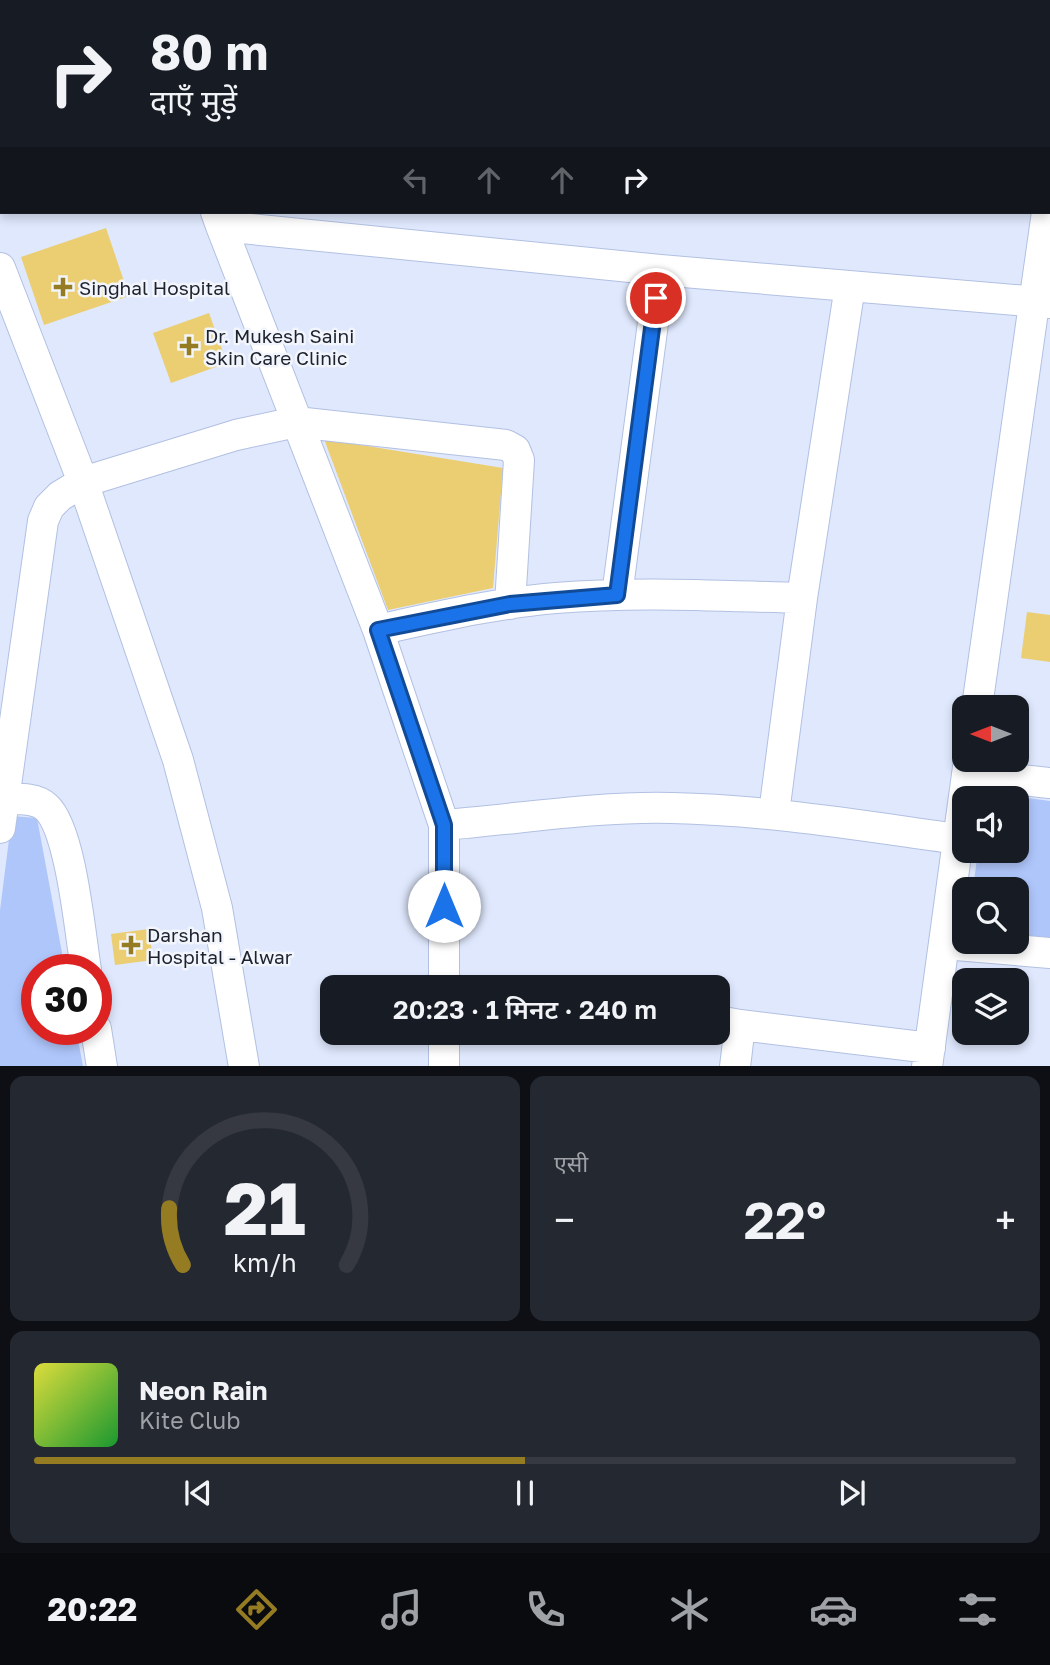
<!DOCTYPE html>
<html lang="hi">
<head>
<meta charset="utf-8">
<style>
	:root { --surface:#171b24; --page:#242831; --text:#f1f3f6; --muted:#9ea1a6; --line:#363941; --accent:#957c23 }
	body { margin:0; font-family:"Golos Text","Noto Sans Devanagari",sans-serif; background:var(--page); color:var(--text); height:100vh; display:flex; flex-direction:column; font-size:26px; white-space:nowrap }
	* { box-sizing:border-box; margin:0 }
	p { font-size:23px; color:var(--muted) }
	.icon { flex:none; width:38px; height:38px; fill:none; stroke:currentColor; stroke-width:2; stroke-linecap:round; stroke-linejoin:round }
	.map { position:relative; height:1066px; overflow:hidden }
	.drawer { display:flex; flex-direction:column; gap:10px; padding:10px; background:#0d0f14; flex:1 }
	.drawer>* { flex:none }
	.top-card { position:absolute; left:0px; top:0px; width:1050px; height:214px; box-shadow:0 4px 10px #0003; background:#171b24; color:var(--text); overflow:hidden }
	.needle { width:46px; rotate:270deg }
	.tools { position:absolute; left:952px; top:695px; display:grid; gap:14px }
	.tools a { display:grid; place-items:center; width:77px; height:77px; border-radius:14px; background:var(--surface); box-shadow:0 4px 10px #0003; font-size:35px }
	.speed { position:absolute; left:21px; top:954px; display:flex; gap:14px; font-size:35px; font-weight:700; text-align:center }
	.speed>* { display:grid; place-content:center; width:91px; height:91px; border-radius:50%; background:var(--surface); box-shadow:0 4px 10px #0003; line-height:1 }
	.speed .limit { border:10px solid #d22; background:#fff; color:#111 }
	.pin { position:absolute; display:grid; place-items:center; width:60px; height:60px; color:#fff; margin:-30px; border:4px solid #fff; border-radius:50%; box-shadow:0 2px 7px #0007 }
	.me { position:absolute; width:77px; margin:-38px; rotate:0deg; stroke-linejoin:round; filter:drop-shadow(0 0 5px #0008) }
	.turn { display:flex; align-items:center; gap:24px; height:147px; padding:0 35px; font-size:32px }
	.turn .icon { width:91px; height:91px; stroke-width:2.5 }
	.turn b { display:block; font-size:49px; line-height:60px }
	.lanes { display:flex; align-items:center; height:66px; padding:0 35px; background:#0003; justify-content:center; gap:35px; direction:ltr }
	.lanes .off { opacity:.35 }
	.big { font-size:52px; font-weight:600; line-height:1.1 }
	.drawer .tile { flex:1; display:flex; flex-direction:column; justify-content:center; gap:10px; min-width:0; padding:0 24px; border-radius:14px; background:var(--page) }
	.drawer .dial { align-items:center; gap:0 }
	.dial svg { height:182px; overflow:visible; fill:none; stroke:var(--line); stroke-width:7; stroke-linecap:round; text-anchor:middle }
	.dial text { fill:var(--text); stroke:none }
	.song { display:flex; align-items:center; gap:21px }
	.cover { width:84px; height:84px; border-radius:10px; background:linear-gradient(135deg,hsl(60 70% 55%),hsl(130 70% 35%)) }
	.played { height:7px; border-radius:4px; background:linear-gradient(90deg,var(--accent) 50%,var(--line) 50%) }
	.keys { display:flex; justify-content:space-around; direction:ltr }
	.heat { display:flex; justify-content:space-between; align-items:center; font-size:38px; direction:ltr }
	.drawer .tiles { flex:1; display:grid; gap:10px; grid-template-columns:1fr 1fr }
	.tile:last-child { grid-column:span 2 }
	.trip { position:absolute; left:320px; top:975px; width:410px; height:70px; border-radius:14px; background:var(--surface); box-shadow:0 4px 10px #0003; font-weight:600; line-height:70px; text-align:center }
	.tabs { display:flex; height:112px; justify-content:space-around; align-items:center; background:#090b0e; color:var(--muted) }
	.tabs .icon { width:49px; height:49px }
	.tabs .selected { color:var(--accent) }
	.tabs b { font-size:32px; color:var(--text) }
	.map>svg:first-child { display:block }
	.green { fill:#afc6fb }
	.building { fill:#ebce71 }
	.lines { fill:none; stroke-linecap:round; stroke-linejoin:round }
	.minor-casing { stroke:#b2c0e2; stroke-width:32 }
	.major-casing { stroke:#b2c0e2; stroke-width:39 }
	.minor { stroke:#fff; stroke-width:30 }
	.major { stroke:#fff; stroke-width:37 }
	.route-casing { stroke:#114b97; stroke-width:18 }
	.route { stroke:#1a73e8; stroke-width:12 }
	.poi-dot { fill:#957c23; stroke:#f2f5fc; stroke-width:2.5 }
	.labels { text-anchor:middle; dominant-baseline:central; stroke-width:5; stroke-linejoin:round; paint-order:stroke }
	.poi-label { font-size:19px; fill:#1c222e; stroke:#f2f5fc; text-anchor:start }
</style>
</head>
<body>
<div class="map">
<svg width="1050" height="1067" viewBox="0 0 1050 1067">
	<rect width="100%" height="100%" fill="#dfe8fd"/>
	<!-- green -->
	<path class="green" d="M986 792 1050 801V942L1017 937V889H973L978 851 1017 850V798H985Z
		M12 816 37 818 65 969 37 970V1029H76L83 1066 0 1067V910Z"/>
	<!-- building -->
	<path class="building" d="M106 228 129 296 44 325 21 257Z
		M209 313 227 363 171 383 153 333Z
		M324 439 503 468 493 588 388 610Z
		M1027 612 1050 615V662L1021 658Z
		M149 929 153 960 115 965 111 934Z"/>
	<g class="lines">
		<defs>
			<path id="minor" d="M140 0V2
				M924 2 925 0
				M216 212 221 226 660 270 1050 303
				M221 226 378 630 444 825V987
				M0 268 83 482 178 760 217 908 244 1067
				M617 595 660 270
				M378 630C437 617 496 603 556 598 638 591 720 596 802 598
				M977 707 1047 212
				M967 774 1050 783
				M4 799C17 799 35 797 46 807 71 829 80 933 86 970
				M774 813 802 598 850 286
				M444 825C519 819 596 806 672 808 768 810 863 826 958 839
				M0 828 43 521 49 507 60 496 83 482 236 435 296 422 506 445 515 450 519 460 510 604
				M944 944 1050 953
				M718 1021 740 1025 735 1067
				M740 1025 930 1048
				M96 1029 102 1067
				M444 1032V1067
				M927 1067 969 760"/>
			<path id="major" d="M246 0 266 2
				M484 0 501 2
				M1048 75H1050"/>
		</defs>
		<!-- minor casing -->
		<use href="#minor" class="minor-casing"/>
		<!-- major casing -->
		<use href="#major" class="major-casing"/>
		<!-- minor -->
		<use href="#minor" class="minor"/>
		<!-- major -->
		<use href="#major" class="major"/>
	</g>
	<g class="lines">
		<defs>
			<path id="route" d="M444 906V825L378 630 510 604 617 595 656 298"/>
		</defs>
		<!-- route casing -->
		<use href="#route" class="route-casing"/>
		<!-- route -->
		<use href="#route" class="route"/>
	</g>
	<!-- markers -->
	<g class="poi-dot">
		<path d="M59.5 276.5h7v7h7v7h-7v7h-7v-7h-7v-7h7z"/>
		<path d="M185.5 335.5h7v7h7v7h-7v7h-7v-7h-7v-7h7z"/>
		<path d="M127.5 934.5h7v7h7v7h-7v7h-7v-7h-7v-7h7z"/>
	</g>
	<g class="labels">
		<!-- poi labels -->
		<g class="poi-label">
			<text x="79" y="287">Singhal Hospital</text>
			<text x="205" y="335">Dr. Mukesh Saini<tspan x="205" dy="22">Skin Care Clinic</tspan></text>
			<text x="147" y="934">Darshan<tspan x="147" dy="22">Hospital - Alwar</tspan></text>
		</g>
	</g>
</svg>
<div class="tools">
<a><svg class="needle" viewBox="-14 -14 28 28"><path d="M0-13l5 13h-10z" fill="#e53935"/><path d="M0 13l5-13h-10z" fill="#9ea1a6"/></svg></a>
<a><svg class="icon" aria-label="sound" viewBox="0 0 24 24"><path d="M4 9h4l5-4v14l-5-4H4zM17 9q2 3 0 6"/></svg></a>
<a><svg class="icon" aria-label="search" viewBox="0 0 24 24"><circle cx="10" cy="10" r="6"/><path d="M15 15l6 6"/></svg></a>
<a><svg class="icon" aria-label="layers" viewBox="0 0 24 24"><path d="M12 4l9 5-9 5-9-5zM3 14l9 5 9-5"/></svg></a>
</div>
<div class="speed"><div class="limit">30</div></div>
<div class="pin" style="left:656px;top:298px;background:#d93025"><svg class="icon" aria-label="arrive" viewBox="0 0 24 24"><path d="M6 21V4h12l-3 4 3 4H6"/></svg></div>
<svg class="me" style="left:444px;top:906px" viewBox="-20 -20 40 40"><circle r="19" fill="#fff"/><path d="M0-13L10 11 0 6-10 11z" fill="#1a73e8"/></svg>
<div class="trip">20:23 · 1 मिनट · 240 m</div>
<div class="top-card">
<div class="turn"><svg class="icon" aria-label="right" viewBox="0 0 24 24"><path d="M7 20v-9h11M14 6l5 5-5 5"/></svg><div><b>80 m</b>दाएँ मुड़ें</div></div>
<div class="lanes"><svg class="icon off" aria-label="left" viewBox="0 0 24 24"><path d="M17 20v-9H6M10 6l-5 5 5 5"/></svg><svg class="icon off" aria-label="ahead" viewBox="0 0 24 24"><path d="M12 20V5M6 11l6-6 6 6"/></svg><svg class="icon off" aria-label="ahead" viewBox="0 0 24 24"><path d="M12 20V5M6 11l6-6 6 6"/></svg><svg class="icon" aria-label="right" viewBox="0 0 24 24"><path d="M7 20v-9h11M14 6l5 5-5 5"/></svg></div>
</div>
</div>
<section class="drawer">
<div class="tiles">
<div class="tile dial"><svg viewBox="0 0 100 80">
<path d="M14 69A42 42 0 1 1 86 69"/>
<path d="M14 69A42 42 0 0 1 8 44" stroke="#957c23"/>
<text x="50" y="56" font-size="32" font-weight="700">21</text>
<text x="50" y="72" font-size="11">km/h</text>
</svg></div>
<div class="tile"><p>एसी</p>
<div class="heat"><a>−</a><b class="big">22°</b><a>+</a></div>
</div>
<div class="tile">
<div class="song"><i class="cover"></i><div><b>Neon Rain</b><p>Kite Club</p></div></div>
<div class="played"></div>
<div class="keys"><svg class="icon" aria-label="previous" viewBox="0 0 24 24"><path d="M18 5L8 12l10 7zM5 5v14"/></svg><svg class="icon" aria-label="pause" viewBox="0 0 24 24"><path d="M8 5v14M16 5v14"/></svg><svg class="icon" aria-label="next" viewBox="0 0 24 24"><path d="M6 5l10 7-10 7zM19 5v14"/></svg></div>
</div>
</div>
</section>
<nav class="tabs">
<b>20:22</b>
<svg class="icon selected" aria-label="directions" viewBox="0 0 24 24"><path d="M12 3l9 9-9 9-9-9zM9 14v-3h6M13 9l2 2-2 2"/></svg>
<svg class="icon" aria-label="music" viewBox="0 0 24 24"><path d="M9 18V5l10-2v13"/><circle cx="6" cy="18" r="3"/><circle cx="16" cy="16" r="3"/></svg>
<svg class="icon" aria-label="phone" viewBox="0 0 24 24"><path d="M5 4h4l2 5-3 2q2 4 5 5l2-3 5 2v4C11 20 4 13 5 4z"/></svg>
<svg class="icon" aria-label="climate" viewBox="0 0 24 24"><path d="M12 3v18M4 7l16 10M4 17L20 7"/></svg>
<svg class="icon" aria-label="car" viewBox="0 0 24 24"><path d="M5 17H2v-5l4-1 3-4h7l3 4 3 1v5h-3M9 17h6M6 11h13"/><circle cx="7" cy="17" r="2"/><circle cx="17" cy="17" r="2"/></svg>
<svg class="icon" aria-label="filters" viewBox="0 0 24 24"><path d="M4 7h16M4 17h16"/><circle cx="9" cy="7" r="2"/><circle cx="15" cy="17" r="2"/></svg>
</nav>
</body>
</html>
